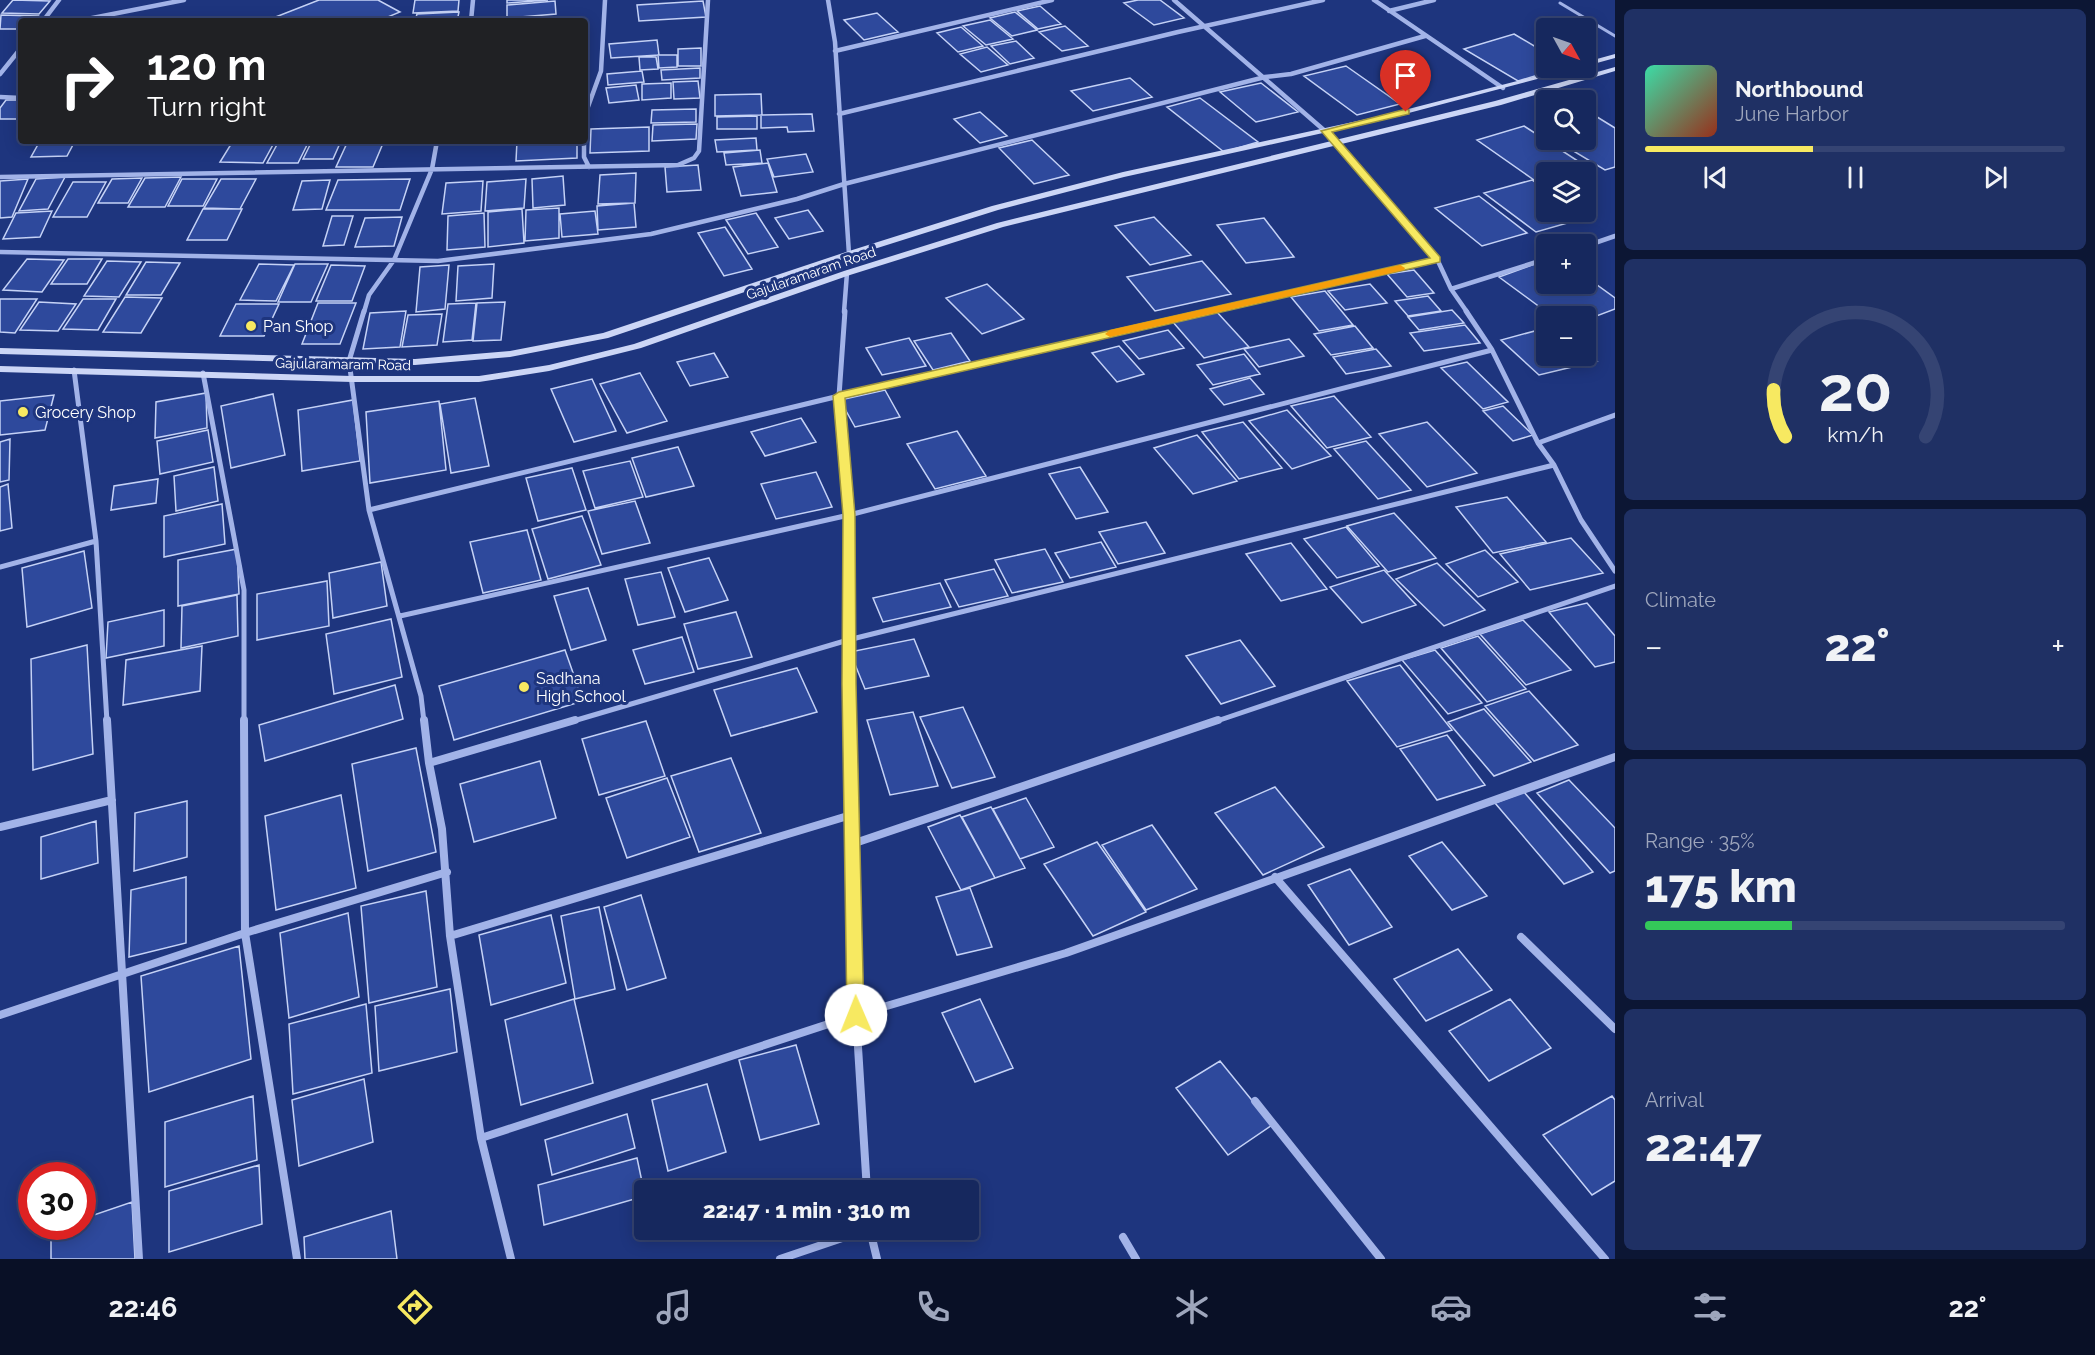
<!DOCTYPE html>
<html lang="en">
<head>
<meta charset="utf-8">
<style>
	:root { --surface:#16285e; --page:#1f3064; --text:#f1f3f6; --muted:#9ea6bc; --line:#354473; --accent:#f7e961 }
	body { margin:0; font-family:Raleway,sans-serif; background:var(--page); color:var(--text); height:100vh; display:flex; flex-direction:column; font-size:22px; white-space:nowrap }
	* { box-sizing:border-box; margin:0 }
	p { font-size:20px; color:var(--muted) }
	.icon { flex:none; width:33px; height:33px; fill:none; stroke:currentColor; stroke-width:2; stroke-linecap:round; stroke-linejoin:round }
	.map { position:relative; flex:1; overflow:hidden }
	.side { display:flex; flex-direction:column; gap:9px; padding:9px; background:#0c1634; width:480px }
	.side>* { flex:none }
	.top-card { position:absolute; left:18px; top:18px; width:570px; height:126px; border-radius:6px; box-shadow:0 3px 15px #0003,0 0 0 2px var(--line); background:#202124; color:#fff; overflow:hidden }
	.needle { width:39px; rotate:130deg }
	.tools { position:absolute; left:1536px; top:18px; display:grid; gap:12px }
	.tools a { display:grid; place-items:center; width:60px; height:60px; border-radius:6px; background:var(--surface); box-shadow:0 3px 15px #0003,0 0 0 2px var(--line); font-size:30px }
	.speed { position:absolute; left:18px; top:1162px; display:flex; gap:12px; font-size:30px; font-weight:700; text-align:center }
	.speed>* { display:grid; place-content:center; width:78px; height:78px; border-radius:50%; background:var(--surface); box-shadow:0 3px 15px #0003,0 0 0 2px var(--line); line-height:1 }
	.speed .limit { border:9px solid #d22; background:#fff; color:#111 }
	.pin { position:absolute; display:grid; place-items:center; width:51px; height:51px; color:#fff; margin:-62px -26px; border-radius:50% 50% 50% 0; rotate:-45deg; box-shadow:0 0 6px #0007 }
	.pin .icon { rotate:45deg }
	.me { position:absolute; width:66px; margin:-33px; rotate:359deg; stroke-linejoin:round; filter:drop-shadow(0 0 4px #0008) }
	.turn { display:flex; align-items:center; gap:21px; height:126px; padding:0 30px; font-size:27px }
	.turn .icon { width:78px; height:78px; stroke-width:2.5 }
	.turn b { display:block; font-size:42px; line-height:51px }
	.big { font-size:45px; font-weight:800; line-height:1.1 }
	.side .card { flex:1; display:flex; flex-direction:column; justify-content:center; gap:9px; min-width:0; padding:0 21px; border-radius:9px; background:var(--page) }
	.side .dial { align-items:center; gap:0 }
	.dial svg { height:156px; overflow:visible; fill:none; stroke:var(--line); stroke-width:7; stroke-linecap:round; text-anchor:middle }
	.dial text { fill:var(--text); stroke:none }
	.song { display:flex; align-items:center; gap:18px }
	.cover { width:72px; height:72px; border-radius:9px; background:linear-gradient(135deg,hsl(160 70% 55%),hsl(10 70% 35%)) }
	.played { height:6px; border-radius:3px; background:linear-gradient(90deg,var(--accent) 40%,var(--line) 40%) }
	.keys { display:flex; justify-content:space-around; direction:ltr }
	.heat { display:flex; justify-content:space-between; align-items:center; font-size:33px; direction:ltr }
	.charge { height:9px; border-radius:4px; background:linear-gradient(90deg,#34c759 35%,var(--line) 0) }
	.trip { position:absolute; left:634px; top:1180px; width:345px; height:60px; border-radius:6px; background:var(--surface); box-shadow:0 3px 15px #0003,0 0 0 2px var(--line); font-weight:800; line-height:60px; text-align:center }
	.tabs { display:flex; height:96px; justify-content:space-around; align-items:center; background:#091026; color:var(--muted) }
	.tabs .icon { width:42px; height:42px }
	.tabs .selected { color:var(--accent) }
	.tabs b { font-size:27px; color:var(--text) }
	main { display:flex; flex:1; min-height:0 }
	.map>svg:first-child { display:block }
	.building { fill:#2e499c; stroke:#c5d2f6; stroke-width:1.5 }
	.lines { fill:none; stroke-linecap:round; stroke-linejoin:round }
	.lane { stroke:#a2b3e8; stroke-width:3 }
	.street-far2 { stroke:#a2b3e8; stroke-width:4.5 }
	.street-far1 { stroke:#a2b3e8; stroke-width:5 }
	.street { stroke:#a2b3e8; stroke-width:8 }
	.secondary { fill:#ccd6f6; fill-rule:evenodd }
	.route { fill:#f7e961; stroke:#a1973f; stroke-width:1.5 }
	.slow { fill:#f59e0b }
	.poi-dot { fill:#f7e961; stroke:#1e357e; stroke-width:2 }
	.labels { text-anchor:middle; dominant-baseline:central; stroke-width:6; stroke-linejoin:round; paint-order:stroke }
	.far-street-label { font-size:14px; fill:#fff; stroke:#1e357e }
	.poi-label { font-size:16px; fill:#fff; stroke:#1e357e; text-anchor:start }
</style>
</head>
<body>
<main>
<div class="map">
<svg width="1615" height="1259" viewBox="0 0 1615 1259">
	<rect width="100%" height="100%" fill="#1e357e"/>
	<!-- building -->
	<path class="building" d="M13 0 50 1 39 14 2 13Z
		M319 0H378L400 12 390 16 399 21H277L273 18Z
		M415 0H459L458 11 413 13Z
		M507 0H548L507 3Z
		M1138 0H1160L1184 18 1154 25 1124 3Z
		M555 1 556 14 507 18V5Z
		M703 1 706 17 639 21 637 5Z
		M1040 6 1061 24 1038 29 1017 11Z
		M459 12 457 21H415L417 14Z
		M1015 12 1037 30 1012 36 990 18Z
		M877 13 898 32 864 40 844 20Z
		M1 15 38 16 33 21H21V29H0Z
		M990 20 1013 39 986 45 963 26Z
		M1065 26 1088 46 1062 51 1039 32Z
		M961 27 983 46 958 52 937 33Z
		M1514 34 1546 53V68H1561L1518 81 1464 49Z
		M657 40 659 55 611 58 609 44Z
		M1016 41 1034 58 1010 64 991 46Z
		M987 47 1008 65 981 72 960 54Z
		M701 48V66H678V49Z
		M658 55H677V67L659 68Z
		M639 57H656L658 69 640 70Z
		M1346 66 1400 104 1357 115 1304 76Z
		M700 68V78L662 80 661 70Z
		M642 71 644 82 608 85 607 74Z
		M1130 78 1152 97 1093 111 1071 91Z
		M698 81 700 98 674 99 673 82Z
		M671 83V98L642 100V84Z
		M1261 83 1298 112 1256 122 1220 92Z
		M636 85 639 100 609 103 606 88Z
		M761 94 762 115 715 116V95Z
		M1200 98 1258 142 1224 152 1167 107Z
		M6 100H21V119H0V108Z
		M696 109V122L651 123 652 110Z
		M980 112 1007 136 980 143 954 119Z
		M1589 112 1615 128V167L1605 170 1555 140H1586V113Z
		M812 114 814 131 788 132 787 127 761 128V115Z
		M757 116V129H717V117Z
		M697 124 696 139 652 141 653 125Z
		M1524 126 1584 165 1558 172H1546V176L1534 180 1477 140Z
		M649 127V151L590 153 591 129Z
		M756 138 757 150 717 152 715 140Z
		M1032 140 1069 175 1034 184 999 148Z
		M40 141H75L67 156 31 157Z
		M233 141H275L263 163 220 162Z
		M279 141H309L298 163H267Z
		M312 141H341L333 159H303Z
		M348 141H384L373 167H336Z
		M517 141H577V158L516 161Z
		M760 150 762 163 726 165 724 153Z
		M806 154 813 172 774 177 767 159Z
		M768 163 777 192 741 196 733 167Z
		M698 165 701 190 667 192 665 167Z
		M636 173 635 203 598 204 600 175Z
		M563 176 565 205 533 208 532 179Z
		M65 177 48 209 19 211 36 179Z
		M181 177 165 207H128L145 178Z
		M142 178 128 203H98L112 179Z
		M28 179 12 217 0 218V181Z
		M182 179H217L203 206H168Z
		M221 179H256L240 209 204 208Z
		M410 179 400 210H326L338 180Z
		M526 179 524 208 485 211 487 182Z
		M330 180 322 209 293 210 302 181Z
		M1532 180 1546 190V212H1576L1585 218 1536 232 1484 193Z
		M483 181 481 211 442 214 446 183Z
		M73 182H106L87 217H53Z
		M1479 196 1527 233 1482 246 1435 208Z
		M634 203 636 227 598 230 597 206Z
		M559 208V238L525 241 526 210Z
		M203 209H242L227 240H187Z
		M522 209 524 243 488 247V212Z
		M808 210 823 231 789 239 775 218Z
		M52 211 40 237 3 239 16 213Z
		M595 211 598 234 562 237 560 214Z
		M484 213 485 247 447 250 448 216Z
		M756 213 778 247 748 254 726 220Z
		M332 216H353L344 245 323 246Z
		M402 217 394 246 355 247 365 218Z
		M1154 217 1191 255 1150 265 1115 226Z
		M1264 218 1294 257 1246 263 1217 225Z
		M725 227 752 269 724 276 698 233Z
		M27 259 64 260 42 292 3 290Z
		M68 259H102L87 284H51Z
		M1546 260V284H1586V277L1615 298V309L1586 320V316H1552L1499 277Z
		M107 261 141 262 119 297 84 296Z
		M1202 261 1231 294 1155 311 1127 277Z
		M146 262 180 263 161 295H126Z
		M259 264 294 265 276 301 240 300Z
		M295 264H328L311 302H278Z
		M494 264 492 298 456 301 458 266Z
		M331 265 365 266 352 301H316Z
		M449 265 445 309 416 312 420 267Z
		M1414 270 1434 293 1407 297 1387 274Z
		M987 284 1024 319 982 334 946 298Z
		M1370 284 1387 303 1345 310 1328 291Z
		M1325 291 1353 325 1319 331 1291 297Z
		M1428 296 1441 311 1408 316 1395 301Z
		M125 297 162 298 141 333 103 332Z
		M0 299H37L15 333 0 332Z
		M83 299H116L98 330 63 329Z
		M39 302 76 304 58 331 20 330Z
		M505 302 501 340 473 341 477 303Z
		M318 303H356L340 344H302Z
		M476 303 472 340 443 342 448 304Z
		M236 304H279L264 336H220Z
		M1452 310 1464 323 1419 330 1408 317Z
		M406 311 400 347 363 349 370 313Z
		M1216 311 1249 347 1204 358 1172 321Z
		M442 314 437 345 402 347 408 315Z
		M1465 325 1480 343 1424 351 1410 333Z
		M1355 326 1373 348 1331 355 1314 334Z
		M1546 328V356H1586V351L1597 361 1539 375 1501 340Z
		M1168 330 1184 348 1139 359 1123 341Z
		M951 333 970 361 933 370 914 341Z
		M909 338 926 366 882 375 866 348Z
		M1289 339 1304 356 1259 367 1244 349Z
		M1119 346 1144 374 1117 382 1092 353Z
		M1376 349 1391 366 1346 374 1333 357Z
		M714 353 728 377 690 386 677 362Z
		M1244 354 1260 374 1213 385 1197 365Z
		M1467 362 1508 402 1483 409 1441 368Z
		M640 373 667 421 627 433 600 384Z
		M1250 378 1264 394 1224 405 1210 389Z
		M592 379 616 431 574 442 551 389Z
		M885 390 900 417 855 427 840 400Z
		M206 393 207 428 155 438 156 402Z
		M273 394 285 455 231 468 221 406Z
		M54 395 45 430 0 435V401Z
		M1334 396 1371 437 1327 448 1291 406Z
		M475 398 489 466 451 473 440 404Z
		M353 400 360 461 302 471 298 410Z
		M439 401 446 470 370 483 366 412Z
		M1503 406 1533 435 1513 441 1483 411Z
		M1287 410 1331 456 1292 469 1249 421Z
		M801 418 816 442 765 456 751 432Z
		M1243 422 1282 468 1239 479 1202 432Z
		M1427 422 1477 473 1427 487 1379 434Z
		M208 430 213 462 160 474 157 441Z
		M957 431 986 476 935 489 907 444Z
		M1197 435 1237 481 1193 494 1154 448Z
		M10 439 9 480 0 482V442Z
		M1366 441 1411 490 1378 499 1334 449Z
		M678 447 694 486 646 497 632 458Z
		M630 461 643 497 595 508 583 471Z
		M214 467 218 501 176 511 174 476Z
		M1080 467 1108 512 1076 519 1049 474Z
		M572 468 586 510 538 521 526 478Z
		M816 472 832 507 776 519 761 484Z
		M158 479 156 503 111 510 114 486Z
		M8 484 12 528 0 531V487Z
		M1507 497 1546 542 1493 553 1456 507Z
		M635 501 650 543 602 554 588 511Z
		M222 504 225 544 164 557V516Z
		M1394 513 1436 558 1388 572 1347 526Z
		M582 516 601 565 548 579 532 529Z
		M1146 522 1165 553 1118 564 1099 532Z
		M1346 527 1379 566 1337 578 1304 539Z
		M527 530 541 580 483 593 470 542Z
		M1571 538 1603 573 1530 590 1500 554Z
		M1101 542 1116 567 1070 578 1055 553Z
		M1291 543 1327 589 1281 601 1246 554Z
		M237 549 239 594 178 606V560Z
		M1045 549 1063 582 1012 593 995 560Z
		M1485 550 1518 582 1478 597 1446 564Z
		M84 551 92 608 27 627 22 568Z
		M709 558 728 600 685 612 668 568Z
		M381 562 387 606 333 618 329 573Z
		M1437 563 1485 610 1444 626 1396 579Z
		M994 569 1008 596 959 607 945 580Z
		M1384 570 1416 605 1362 623 1330 587Z
		M661 572 675 617 638 625 625 579Z
		M327 581 329 626 257 640V594Z
		M940 583 951 607 883 622 873 598Z
		M588 588 606 640 571 650 554 596Z
		M237 595 238 636 181 648 182 606Z
		M1587 603 1615 636V662L1595 667 1549 612Z
		M164 610V646L106 658 108 622Z
		M736 612 752 657 698 669 684 624Z
		M391 619 402 677 334 694 326 634Z
		M1523 620 1571 670 1526 685 1480 634Z
		M1478 636 1526 689 1487 702 1441 648Z
		M682 637 694 672 645 684 633 650Z
		M914 639 929 676 865 689 850 652Z
		M1240 640 1275 686 1221 704 1186 656Z
		M87 645 93 754 33 770 31 659Z
		M202 646 200 691 123 705 126 660Z
		M565 650 583 701 454 740 439 686Z
		M1435 650 1482 703 1448 714 1402 660Z
		M1400 665 1452 730 1397 747 1347 681Z
		M797 668 817 712 731 736 714 690Z
		M395 685 403 719 265 761 259 725Z
		M1529 691 1578 745 1534 761 1485 706Z
		M963 707 995 777 952 788 920 717Z
		M1484 709 1531 762 1494 776 1448 722Z
		M913 712 938 786 890 795 867 720Z
		M646 721 665 776 599 795 582 739Z
		M1447 735 1485 785 1437 800 1400 749Z
		M416 748 436 852 368 871 352 764Z
		M731 758 761 833 699 852 671 776Z
		M540 761 556 818 474 842 460 784Z
		M667 778 690 837 627 858 606 798Z
		M1569 780 1615 828V871L1610 873 1537 793Z
		M1275 787 1324 847 1263 875 1215 813Z
		M1524 792 1593 872 1564 884 1495 803Z
		M341 795 356 888 276 910 265 816Z
		M1026 798 1054 847 1020 859 993 809Z
		M187 801V857L134 871 135 813Z
		M991 807 1025 868 995 878 962 817Z
		M960 815 995 878 961 890 928 827Z
		M96 821 98 863 41 879V837Z
		M1152 825 1197 889 1146 910 1102 845Z
		M1097 842 1146 912 1093 936 1044 864Z
		M1442 842 1487 896 1452 910 1409 856Z
		M1350 869 1392 927 1349 945 1308 885Z
		M186 877V943L129 957 131 890Z
		M970 888 992 947 957 955 936 897Z
		M426 891 437 987 369 1003 361 906Z
		M641 895 666 978 627 990 604 907Z
		M599 907 615 989 575 999 561 916Z
		M348 913 359 997 289 1018 280 933Z
		M551 915 566 983 491 1005 479 935Z
		M239 946 251 1059 149 1092 141 976Z
		M1458 949 1492 990 1426 1021 1394 979Z
		M450 989 457 1052 379 1071 375 1006Z
		M574 999 593 1083 521 1105 505 1020Z
		M980 999 1013 1068 975 1082 942 1013Z
		M1510 999 1551 1048 1489 1081 1449 1031Z
		M366 1004 372 1073 293 1094 289 1024Z
		M796 1045 819 1124 760 1140 739 1060Z
		M1220 1061 1272 1125 1228 1155 1176 1088Z
		M364 1079 373 1142 299 1166 292 1100Z
		M707 1084 726 1152 668 1171 652 1100Z
		M253 1096 257 1160 165 1187V1122Z
		M1612 1096 1615 1100V1181L1592 1195 1543 1135Z
		M627 1114 635 1148 552 1175 545 1140Z
		M637 1158 645 1196 544 1225 538 1185Z
		M259 1165 262 1224 169 1252V1191Z
		M132 1202 135 1259H51V1230L60 1227H82V1219Z
		M391 1211 397 1259H305L304 1237Z"/>
	<g class="lines">
		<!-- lane -->
		<path class="lane" d="M1560 3 1615 36"/>
		<!-- street-far2 -->
		<path class="street-far2" d="M828 0 835 42 849 254
			M1174 0 1325 131 1437 259 1451 289 1467 312
			M1374 0 1503 88
			M1389 11 1434 0
			M43 21 59 0
			M77 21 184 0
			M471 21 473 0
			M835 51 1052 0
			M0 74 21 48
			M0 97 21 98
			M839 114 1178 32 1323 0
			M585 115 601 71 605 0
			M584 141V157L589 167
			M0 177 678 165 694 158 699 151 708 0
			M1586 246 1615 236
			M0 252 438 261 651 234 797 199 844 184 1265 77 1291 74 1425 36
			M1451 289 1546 259
			M364 312 369 295 394 260 432 169 437 141
			M844 312 847 273
			M1205 312 1437 259"/>
		<!-- street-far1 -->
		<path class="street-far1" d="M364 311 349 361 369 510 421 696 424 722
			M845 311 839 396 849 515 850 722
			M1466 311 1492 350 1538 443 1554 465 1581 520 1615 571
			M74 370 96 541 107 722
			M203 373 244 590V722
			M1538 443 1615 415
			M369 510 839 396 1211 311
			M0 567 96 541
			M400 616 849 515 1492 350
			M570 722 848 640 1554 465
			M1214 722 1615 586"/>
		<!-- street -->
		<path class="street" d="M107 720 139 1259
			M244 720 245 933 447 872
			M424 720 429 763 442 829 450 936 481 1138 511 1259
			M850 720 856 1015 867 1191
			M429 763 575 720
			M0 827 112 800
			M852 844 1218 720
			M1275 877 1605 1259
			M450 936 851 815
			M1521 937 1615 1029
			M0 1015 245 933 297 1259
			M1255 1101 1381 1259
			M481 1138 856 1015 1066 953 1615 757
			M870 1230 877 1259
			M1123 1237 1136 1259
			M780 1259 866 1230"/>
		<!-- secondary -->
		<path class="secondary" d="M1615 54V58L1586 66V62Z
			M1615 67V71L1501 105 1003 227 850 275 641 348 549 371 479 382H352L0 372V366L352 376H479L549 365 634 344 844 271 997 223 1495 101Z
			M1568 68H1579L1386 119 1124 177 998 210 852 256 608 338 510 357 415 365 0 354V348L415 359 510 351 603 333 846 252 992 206 1123 172 1385 115Z"/>
	</g>
	<!-- route -->
	<path class="route" d="M1406 109 1409 110V114L1332 132 1440 257V262L845 398 855 515 856 684 864 1015 862 1020 856 1023 850 1020 847 1015 842 684 843 515 833 396 839 392 1430 258 1321 131Z"/>
	<!-- slow -->
	<path class="slow" d="M1400 265 1405 268 1404 270 1110 337 1105 334 1110 330Z"/>
	<!-- markers -->
	<g class="poi-dot">
		<circle cx="251" cy="326" r="6"/>
		<circle cx="23" cy="412" r="6"/>
		<circle cx="524" cy="687" r="6"/>
	</g>
	<g class="labels">
		<!-- far-street labels -->
		<g class="far-street-label">
			<text transform="translate(811 273) rotate(-19)">Gajularamaram Road</text>
			<text transform="translate(343 364) rotate(1)">Gajularamaram Road</text>
		</g>
		<!-- poi labels -->
		<g class="poi-label">
			<text x="263" y="326">Pan Shop</text>
			<text x="35" y="412">Grocery Shop</text>
			<text x="536" y="678">Sadhana<tspan x="536" dy="18">High School</tspan></text>
		</g>
	</g>
</svg>
<div class="tools">
<a><svg class="needle" viewBox="-14 -14 28 28"><path d="M0-13l5 13h-10z" fill="#e53935"/><path d="M0 13l5-13h-10z" fill="#9ea6bc"/></svg></a>
<a><svg class="icon" aria-label="search" viewBox="0 0 24 24"><circle cx="10" cy="10" r="6"/><path d="M15 15l6 6"/></svg></a>
<a><svg class="icon" aria-label="layers" viewBox="0 0 24 24"><path d="M12 4l9 5-9 5-9-5zM3 14l9 5 9-5"/></svg></a>
<a>+</a>
<a>−</a>
</div>
<div class="speed"><div class="limit">30</div></div>
<div class="pin" style="left:1406px;top:112px;background:#d93025"><svg class="icon" aria-label="arrive" viewBox="0 0 24 24"><path d="M6 21V4h12l-3 4 3 4H6"/></svg></div>
<svg class="me" style="left:856px;top:1015px" viewBox="-20 -20 40 40"><circle r="19" fill="#fff"/><path d="M0-13L10 11 0 6-10 11z" fill="#f7e961"/></svg>
<div class="trip">22:47 · 1 min · 310 m</div>
<div class="top-card">
<div class="turn"><svg class="icon" aria-label="right" viewBox="0 0 24 24"><path d="M7 20v-9h11M14 6l5 5-5 5"/></svg><div><b>120 m</b>Turn right</div></div>
</div>
</div>
<section class="side">
<div class="card">
<div class="song"><i class="cover"></i><div><b>Northbound</b><p>June Harbor</p></div></div>
<div class="played"></div>
<div class="keys"><svg class="icon" aria-label="previous" viewBox="0 0 24 24"><path d="M18 5L8 12l10 7zM5 5v14"/></svg><svg class="icon" aria-label="pause" viewBox="0 0 24 24"><path d="M8 5v14M16 5v14"/></svg><svg class="icon" aria-label="next" viewBox="0 0 24 24"><path d="M6 5l10 7-10 7zM19 5v14"/></svg></div>
</div>
<div class="card dial"><svg viewBox="0 0 100 80">
<path d="M14 69A42 42 0 1 1 86 69"/>
<path d="M14 69A42 42 0 0 1 8 45" stroke="#f7e961"/>
<text x="50" y="56" font-size="32" font-weight="700">20</text>
<text x="50" y="72" font-size="11">km/h</text>
</svg></div>
<div class="card"><p>Climate</p>
<div class="heat"><a>−</a><b class="big">22°</b><a>+</a></div>
</div>
<div class="card"><p>Range · 35%</p><b class="big">175 km</b><div class="charge"></div></div>
<div class="card"><p>Arrival</p><b class="big">22:47</b></div>
</section>
</main>
<nav class="tabs">
<b>22:46</b>
<svg class="icon selected" aria-label="directions" viewBox="0 0 24 24"><path d="M12 3l9 9-9 9-9-9zM9 14v-3h6M13 9l2 2-2 2"/></svg>
<svg class="icon" aria-label="music" viewBox="0 0 24 24"><path d="M9 18V5l10-2v13"/><circle cx="6" cy="18" r="3"/><circle cx="16" cy="16" r="3"/></svg>
<svg class="icon" aria-label="phone" viewBox="0 0 24 24"><path d="M5 4h4l2 5-3 2q2 4 5 5l2-3 5 2v4C11 20 4 13 5 4z"/></svg>
<svg class="icon" aria-label="climate" viewBox="0 0 24 24"><path d="M12 3v18M4 7l16 10M4 17L20 7"/></svg>
<svg class="icon" aria-label="car" viewBox="0 0 24 24"><path d="M5 17H2v-5l4-1 3-4h7l3 4 3 1v5h-3M9 17h6M6 11h13"/><circle cx="7" cy="17" r="2"/><circle cx="17" cy="17" r="2"/></svg>
<svg class="icon" aria-label="filters" viewBox="0 0 24 24"><path d="M4 7h16M4 17h16"/><circle cx="9" cy="7" r="2"/><circle cx="15" cy="17" r="2"/></svg>
<b>22°</b>
</nav>
</body>
</html>
